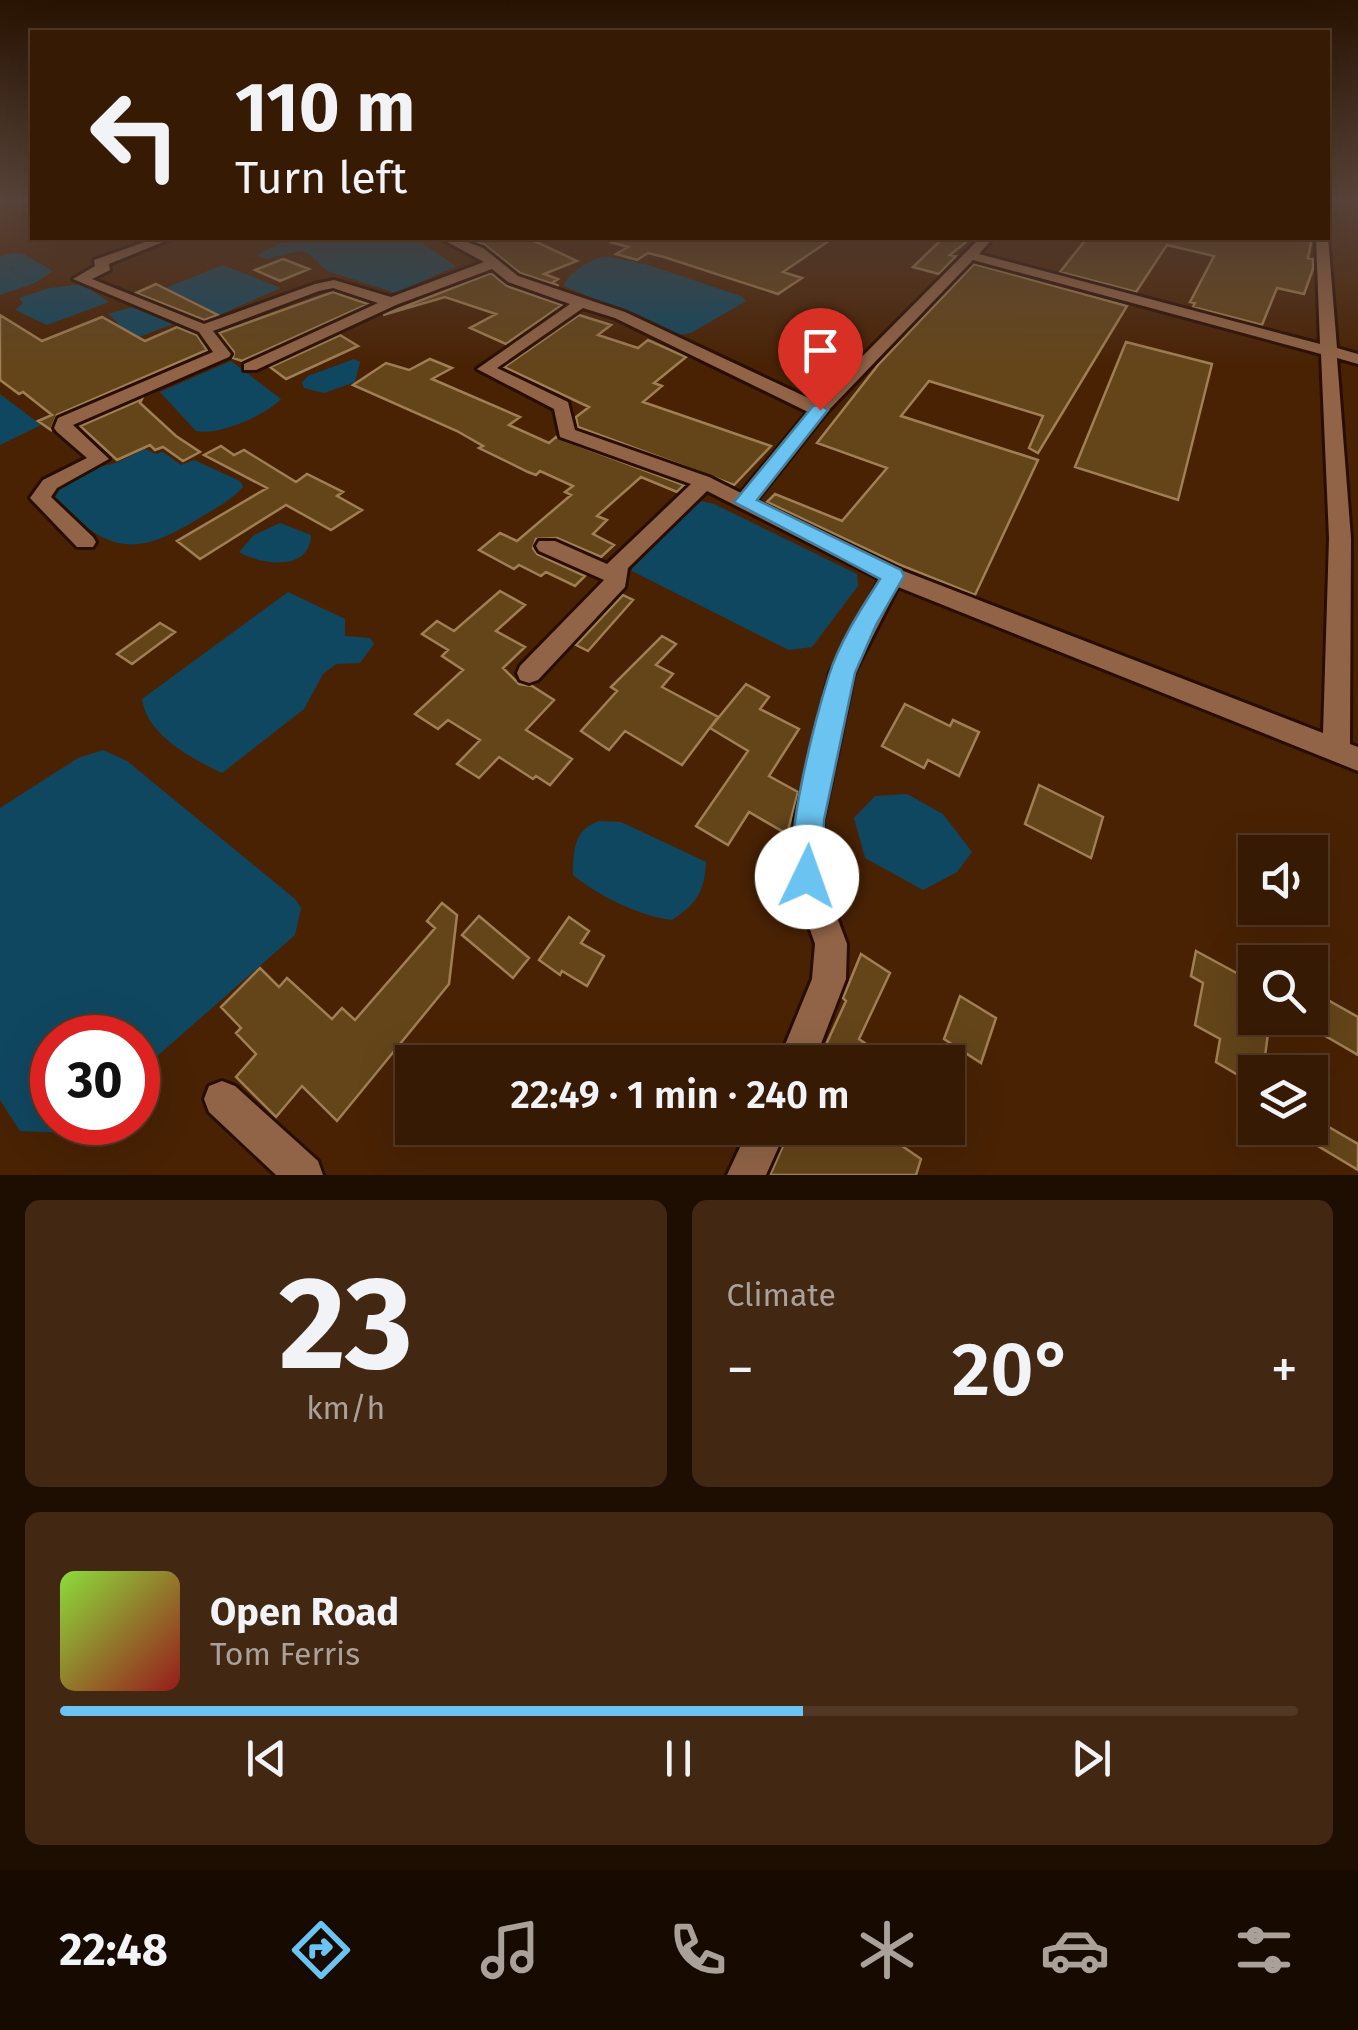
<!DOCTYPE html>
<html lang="en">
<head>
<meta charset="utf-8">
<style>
	:root { --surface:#371a03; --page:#422712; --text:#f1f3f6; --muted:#aaa19a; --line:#513825; --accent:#6ac3f1 }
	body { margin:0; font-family:"Fira Sans",sans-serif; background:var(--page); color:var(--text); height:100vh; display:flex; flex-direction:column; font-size:38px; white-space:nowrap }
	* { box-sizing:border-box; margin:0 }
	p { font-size:32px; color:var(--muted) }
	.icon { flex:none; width:55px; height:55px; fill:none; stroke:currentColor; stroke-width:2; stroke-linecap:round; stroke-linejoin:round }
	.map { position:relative; height:1175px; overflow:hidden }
	.drawer { display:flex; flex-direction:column; gap:25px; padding:25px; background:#1e0e02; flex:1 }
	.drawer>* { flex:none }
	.hud { position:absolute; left:30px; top:30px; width:1300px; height:210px; border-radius:0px; box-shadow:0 10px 40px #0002,0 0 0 2px var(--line); background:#371a03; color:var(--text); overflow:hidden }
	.controls { position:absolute; left:1238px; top:835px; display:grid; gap:20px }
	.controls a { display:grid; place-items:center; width:90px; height:90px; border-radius:0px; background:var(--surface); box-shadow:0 10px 40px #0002,0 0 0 2px var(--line); font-size:50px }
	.speed { position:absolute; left:30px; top:1015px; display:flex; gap:20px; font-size:50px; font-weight:700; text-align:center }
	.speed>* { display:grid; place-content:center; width:130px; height:130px; border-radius:50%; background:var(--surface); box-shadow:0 10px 40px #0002,0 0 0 2px var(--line); line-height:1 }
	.speed .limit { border:15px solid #d22; background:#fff; color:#111 }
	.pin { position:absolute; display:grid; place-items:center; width:85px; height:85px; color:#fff; margin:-102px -42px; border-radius:50% 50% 50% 0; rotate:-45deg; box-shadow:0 0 10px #0007 }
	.pin .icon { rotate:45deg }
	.me { position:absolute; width:110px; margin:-55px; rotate:3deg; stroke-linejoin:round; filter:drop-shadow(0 0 8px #0008) }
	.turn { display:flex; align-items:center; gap:35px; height:210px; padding:0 40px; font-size:45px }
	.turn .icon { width:130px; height:130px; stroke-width:2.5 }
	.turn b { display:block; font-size:70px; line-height:85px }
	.big { font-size:75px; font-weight:600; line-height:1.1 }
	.drawer .card { flex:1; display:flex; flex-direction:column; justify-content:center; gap:15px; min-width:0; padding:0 35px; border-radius:15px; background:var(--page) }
	.drawer .dial { align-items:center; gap:0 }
	.dial b { font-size:130px; line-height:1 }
	.song { display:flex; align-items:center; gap:30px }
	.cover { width:120px; height:120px; border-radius:15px; background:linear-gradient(135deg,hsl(90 70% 55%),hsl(0 70% 35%)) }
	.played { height:10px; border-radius:5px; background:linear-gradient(90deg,var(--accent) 60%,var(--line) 60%) }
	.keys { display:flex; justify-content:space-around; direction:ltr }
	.heat { display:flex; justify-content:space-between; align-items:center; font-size:55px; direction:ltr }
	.drawer .tiles { flex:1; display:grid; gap:25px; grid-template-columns:1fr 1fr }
	.card:last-child { grid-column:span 2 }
	.trip { position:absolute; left:395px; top:1045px; width:570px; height:100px; border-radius:0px; background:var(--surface); box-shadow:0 10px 40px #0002,0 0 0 2px var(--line); font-weight:600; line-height:100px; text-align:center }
	.dock { display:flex; height:160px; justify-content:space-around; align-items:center; background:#160a01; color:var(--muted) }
	.dock .icon { width:70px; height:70px }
	.dock .current { color:var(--accent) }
	.dock b { font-size:45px; color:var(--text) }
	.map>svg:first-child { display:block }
	.water { fill:#104760 }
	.building { fill:#64451a; stroke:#a07f54; stroke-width:2.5 }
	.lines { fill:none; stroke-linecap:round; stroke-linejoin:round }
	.street-casing { stroke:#290d00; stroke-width:6 }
	.street { fill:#916447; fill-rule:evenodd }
	.route { fill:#6ac3f1; stroke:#457f9d; stroke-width:2.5 }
</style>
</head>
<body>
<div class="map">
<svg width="1358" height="1175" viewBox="0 0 1358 1175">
	<rect width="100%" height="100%" fill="#492204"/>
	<!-- water -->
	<path class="water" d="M315 238H414L456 266 396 293 327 271 308 253 298 251 267 259 256 256 280 243Z
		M13 253 24 254 53 271 35 283 0 295V256Z
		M605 256 645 264 741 296 746 301 691 333 678 335 564 286C569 271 590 260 605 256Z
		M223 265 281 288 219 315 188 298 160 290Z
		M82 284 109 302 47 325 15 310 23 303 19 298 49 288Z
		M139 305 175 321 176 323 131 340 117 333 118 323 108 314Z
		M354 359 360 362 355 382 324 393 304 388 302 382 308 376Z
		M231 361 281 399C266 415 218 436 196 431L160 392Z
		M0 394 41 425 0 445Z
		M145 449 156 454 163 452 181 465 194 460 240 481 243 487C228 503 209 512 191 523 126 562 104 544 52 499L51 492 87 470 116 463Z
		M696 500 714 504 857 574 858 586 812 647 789 650 632 571 630 557Z
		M280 523 311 535C310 572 261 565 239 552L254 535Z
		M288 592 345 619V636L370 638 374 644 360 663 336 664 323 674 304 709 222 773C191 758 147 735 142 699Z
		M103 750 127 761 295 899 301 908 295 935 138 1073V1038H52V1122L80 1123 68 1133 20 1131 0 1100V808L78 758Z
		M907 794 943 814 972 852 957 872 923 890 865 858 854 818 875 796Z
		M599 821 621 822 706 862C705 892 696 904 672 920 639 916 599 896 573 875 573 851 574 829 599 821Z"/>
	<!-- building -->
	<path class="building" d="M465 238H528L577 261 544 274 558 279 552 283 559 286 520 273 485 245Z
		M610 238H833L783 272 802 278 778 294 664 257 648 253 637 260 616 254 628 247 610 242Z
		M943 238H971L950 255 956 256 939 274 913 267Z
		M1087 238H1312L1308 258 1313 259V269L1304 294 1277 288 1262 325 1193 307 1195 303 1190 302 1214 256 1167 245 1136 292 1060 272Z
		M283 259 309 269 280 281 255 270Z
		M974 264 1127 306 1038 453 1029 448 1043 416 929 381 901 416 1038 460 975 595 898 564 767 502 775 494 842 521 887 468 817 443 878 365Z
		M491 273 507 286 562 305 506 344 470 328 496 314 445 297 383 315Z
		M156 284 218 315 204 320 136 293Z
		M333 292 368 304 242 361 233 358 234 352 219 333Z
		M0 315 42 341 102 317 145 341 177 327 197 335 207 350 57 415 51 430 38 421 52 415 23 392 19 394 0 380Z
		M579 315 611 325 598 335 638 348 648 340 686 357 654 383 662 386 643 402 771 446 734 485 578 427 576 417 589 407 504 367Z
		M340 335 358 346 286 379 270 367Z
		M1126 342 1212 364 1178 500 1075 467Z
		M430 359 452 368 432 379 520 417 509 425 549 443 556 437 684 485 677 492 641 477 597 516 607 520 593 534 614 545 601 557 557 538 536 539 533 548 537 554 585 576 575 586 546 572 541 576 519 565 514 569 479 550 500 533 517 541 571 495 565 492 573 486 540 471 536 475 528 472 479 448 483 446 457 431 353 385 386 363 409 370Z
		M142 399 140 403 176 436 200 452 183 461 163 447 155 450 150 445 117 460 80 426Z
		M221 446 234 455 244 450 296 482 307 474 343 492 337 496 362 510 331 530 286 505 200 559 177 541 267 488 204 455Z
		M500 591 525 605 496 631 525 647 503 668 519 684 532 686 554 700 526 730 572 759 550 785 536 776 533 779 499 757 479 778 457 764 480 740 448 720 438 729 415 714 463 670 442 656 448 650 422 634 437 621 454 631Z
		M623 595 633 600 588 651 576 645Z
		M160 623 175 632 132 664 117 654Z
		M662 636 676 644 656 665 673 674 662 687 718 717 682 765 625 731 609 750 581 731 617 691 611 687Z
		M746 684 769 697 760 709 799 729 769 776 798 792 787 834 749 812 728 845 696 826 748 751 710 728Z
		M905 704 950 726 953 720 979 732 959 776 928 760 924 768 882 746Z
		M1039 785 1103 817 1091 858 1025 824Z
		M442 903 457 915 449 984 337 1121 302 1086 276 1117 236 1077 256 1054 236 1033 241 1028 221 1007 260 968 279 987 287 978 332 1019 342 1008 355 1020 435 928 427 921Z
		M479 916 529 958 513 978 462 935Z
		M569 917 589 931 581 943 604 956 587 986 562 971 560 975 539 960Z
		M1196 951 1255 983V1018H1270L1263 1072H1255V1085L1216 1062 1220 1039 1195 1025 1203 983 1191 976Z
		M861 954 890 973 859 1039 892 1062H818L846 1001 843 998Z
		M1310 990 1358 1017V1055L1310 1027Z
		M960 996 996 1018 981 1063 944 1039Z
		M1310 1116 1358 1144V1170L1288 1128H1310Z
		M791 1128H876L921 1159 916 1175H770Z"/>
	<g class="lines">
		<defs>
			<path id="street" d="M1328 237 1337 348 1358 354V364L1337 358 1351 538 1350 744 1358 747V771L898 587 854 673 823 820 822 877 847 944 846 979 814 1062H778L812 979 815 944 792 877 795 820 830 673 880 579 707 491 628 568 625 587 538 680 529 683 520 680 517 673 520 666 604 580 539 551 536 546 539 541H555L607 564 691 484 560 437 554 409 477 369 570 304 508 282 492 269 396 305 256 370H244V364L378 303 333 288 319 291 213 331 231 354 229 357 73 425 109 459 57 488 51 497 93 537 96 542 93 547H77L30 498 43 480 87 458 57 432 54 428 58 418 213 352 199 332 73 279 95 266 94 260 156 238H173L109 264 110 270 92 279 204 324 315 284 334 280 391 297 484 262 440 238H456L483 248 518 276 625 312 817 402 980 238H993L979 254 1320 344 1316 238ZM973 260 1321 354 1329 538 1323 733 901 570 756 501 825 414ZM583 308 615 318 808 412 741 493 709 477 575 430 568 402 497 368Z
				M222 1081 235 1086 318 1161 323 1175H276L209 1112 204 1099 209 1086Z
				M749 1128H787L766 1175H727Z"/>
		</defs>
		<!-- street casing -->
		<use href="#street" class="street-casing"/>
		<!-- street -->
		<use href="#street" class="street"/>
	</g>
	<!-- sky -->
	<linearGradient id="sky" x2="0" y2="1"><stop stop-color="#281302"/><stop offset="0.55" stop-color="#59443a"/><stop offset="1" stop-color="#59443a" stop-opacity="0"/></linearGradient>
	<rect width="1358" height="365" fill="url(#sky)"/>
	<!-- route -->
	<path class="route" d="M820 405 828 410 757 500 901 570 904 576 876 625 855 673 824 820 822 877 818 888 807 892 796 888C780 850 816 717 829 675 840 641 861 609 880 579L734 502 813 406Z"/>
</svg>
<div class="controls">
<a><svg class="icon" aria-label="sound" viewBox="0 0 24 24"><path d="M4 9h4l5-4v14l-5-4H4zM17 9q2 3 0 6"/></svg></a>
<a><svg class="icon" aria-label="search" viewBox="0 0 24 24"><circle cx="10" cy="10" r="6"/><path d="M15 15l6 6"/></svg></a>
<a><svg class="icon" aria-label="layers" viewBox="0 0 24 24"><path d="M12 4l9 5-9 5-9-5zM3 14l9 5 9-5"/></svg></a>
</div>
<div class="speed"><div class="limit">30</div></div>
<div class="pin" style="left:820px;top:410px;background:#d93025"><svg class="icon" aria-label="arrive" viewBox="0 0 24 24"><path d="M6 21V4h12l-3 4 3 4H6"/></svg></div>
<svg class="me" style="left:807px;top:877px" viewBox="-20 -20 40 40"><circle r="19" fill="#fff"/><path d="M0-13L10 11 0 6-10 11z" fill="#6ac3f1"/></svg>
<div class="trip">22:49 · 1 min · 240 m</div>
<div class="hud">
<div class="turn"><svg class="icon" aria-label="left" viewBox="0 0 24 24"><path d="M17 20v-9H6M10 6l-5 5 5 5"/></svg><div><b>110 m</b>Turn left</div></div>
</div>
</div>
<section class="drawer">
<div class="tiles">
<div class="card dial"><b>23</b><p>km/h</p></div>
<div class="card"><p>Climate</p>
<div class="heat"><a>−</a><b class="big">20°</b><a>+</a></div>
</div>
<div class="card">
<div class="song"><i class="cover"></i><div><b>Open Road</b><p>Tom Ferris</p></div></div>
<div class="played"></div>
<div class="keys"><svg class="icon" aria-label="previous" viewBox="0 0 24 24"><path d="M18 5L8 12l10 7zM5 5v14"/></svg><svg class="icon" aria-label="pause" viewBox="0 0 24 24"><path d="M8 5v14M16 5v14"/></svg><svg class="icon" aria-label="next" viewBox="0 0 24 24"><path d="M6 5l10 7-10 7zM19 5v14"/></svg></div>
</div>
</div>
</section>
<nav class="dock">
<b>22:48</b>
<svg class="icon current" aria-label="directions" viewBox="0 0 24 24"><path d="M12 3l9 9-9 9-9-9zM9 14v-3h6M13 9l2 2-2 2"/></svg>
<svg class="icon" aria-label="music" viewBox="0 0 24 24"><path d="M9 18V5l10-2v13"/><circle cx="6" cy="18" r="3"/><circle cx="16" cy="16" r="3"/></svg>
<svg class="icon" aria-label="phone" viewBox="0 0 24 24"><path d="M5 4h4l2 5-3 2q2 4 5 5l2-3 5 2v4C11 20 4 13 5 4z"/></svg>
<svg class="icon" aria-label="climate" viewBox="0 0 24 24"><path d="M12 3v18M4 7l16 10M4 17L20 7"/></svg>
<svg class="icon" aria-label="car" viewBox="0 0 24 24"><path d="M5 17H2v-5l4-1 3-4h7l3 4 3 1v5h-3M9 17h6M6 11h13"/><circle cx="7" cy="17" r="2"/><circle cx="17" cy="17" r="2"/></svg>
<svg class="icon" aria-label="filters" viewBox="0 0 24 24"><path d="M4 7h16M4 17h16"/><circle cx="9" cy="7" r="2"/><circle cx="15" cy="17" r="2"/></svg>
</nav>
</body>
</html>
